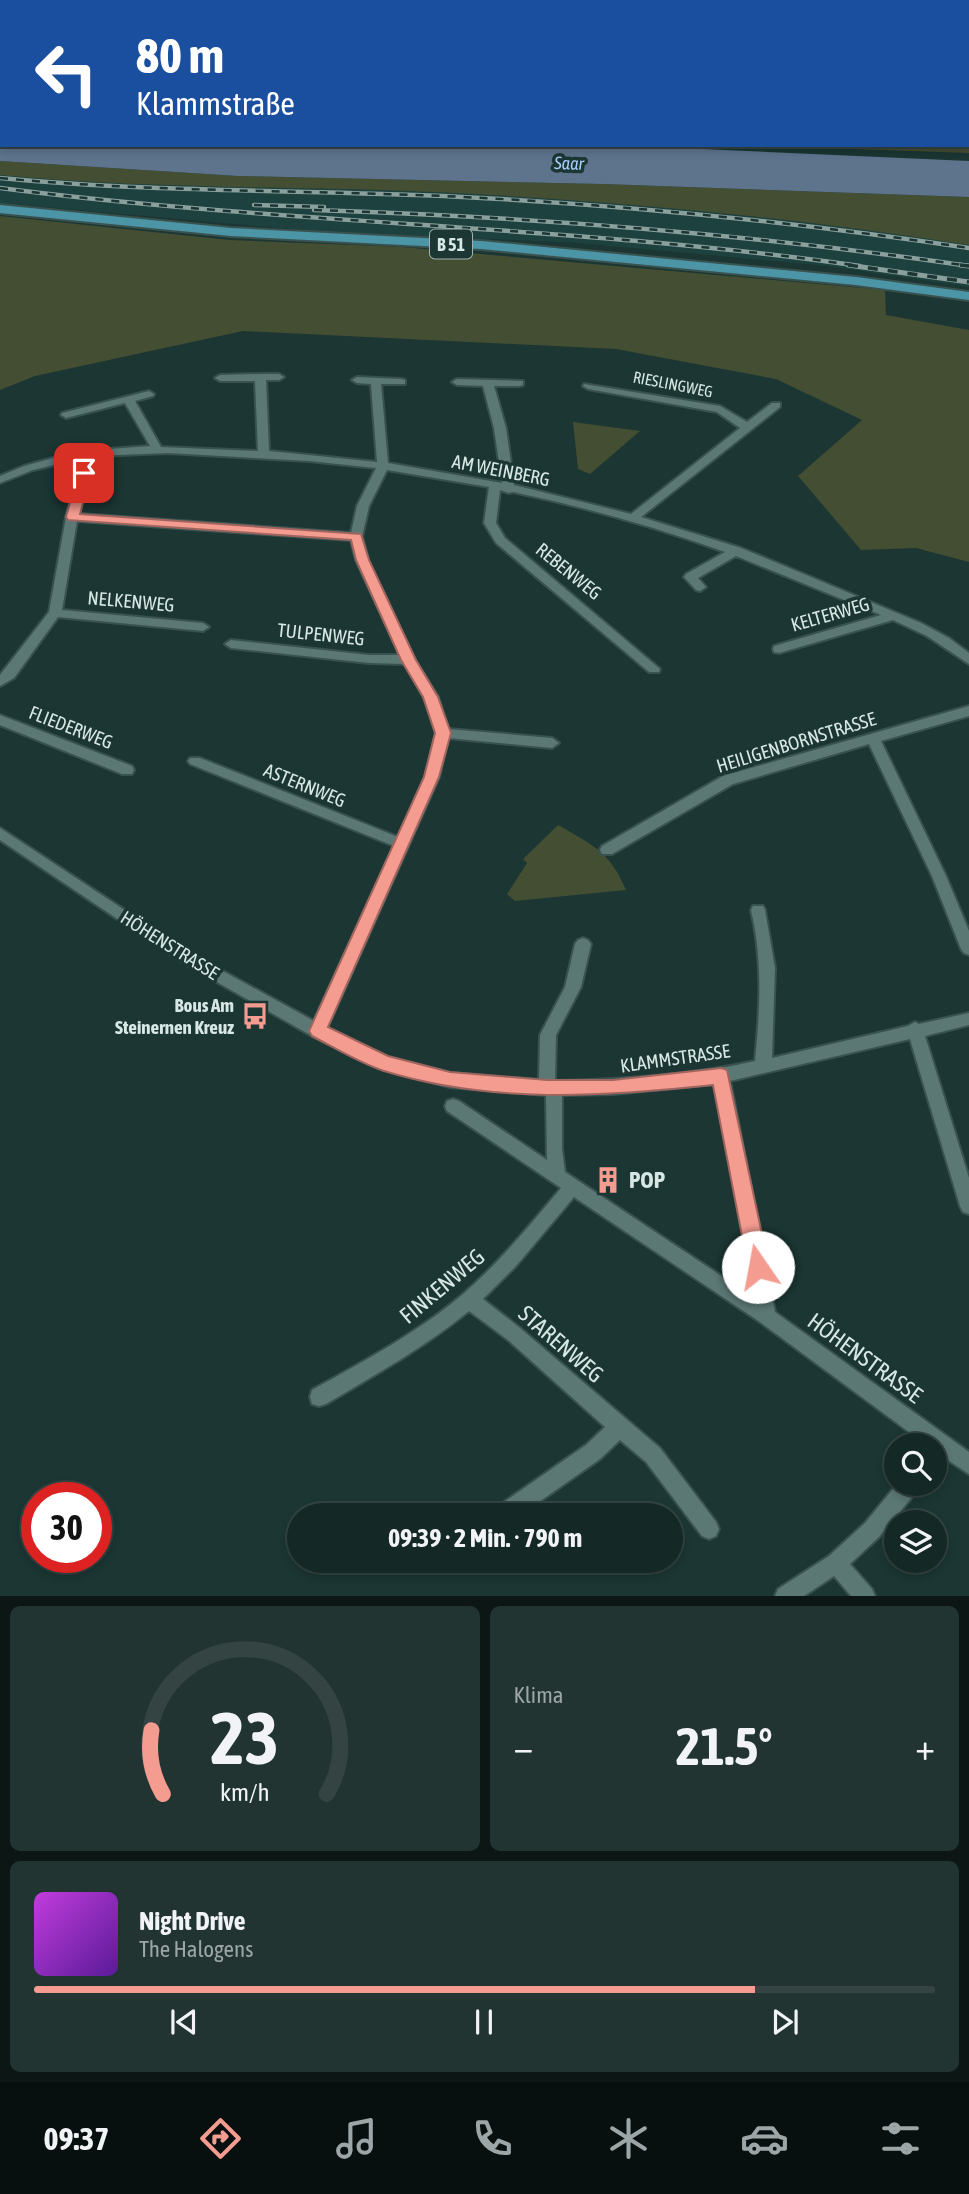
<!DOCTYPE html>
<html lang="de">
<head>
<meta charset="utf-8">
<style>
	:root { --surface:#142826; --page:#213432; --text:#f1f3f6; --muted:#9da6a7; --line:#334443; --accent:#f59c91 }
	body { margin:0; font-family:"Asap Condensed",sans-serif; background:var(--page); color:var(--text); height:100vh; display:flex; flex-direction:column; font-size:26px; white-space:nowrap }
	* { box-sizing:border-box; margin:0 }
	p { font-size:23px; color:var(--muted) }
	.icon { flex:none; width:38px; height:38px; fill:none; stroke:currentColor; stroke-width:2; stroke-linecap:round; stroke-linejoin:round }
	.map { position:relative; height:1596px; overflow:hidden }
	.panel { display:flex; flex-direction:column; gap:10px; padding:10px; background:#0b1615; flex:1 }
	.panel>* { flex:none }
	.hud { position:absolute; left:0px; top:0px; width:970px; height:147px; box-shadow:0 4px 10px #0003,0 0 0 2px var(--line); background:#1a4fa0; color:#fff; overflow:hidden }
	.fabs { position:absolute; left:884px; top:1433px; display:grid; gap:14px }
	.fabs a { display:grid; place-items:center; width:63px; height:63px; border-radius:50%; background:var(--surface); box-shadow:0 4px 10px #0003,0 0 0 2px var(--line); font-size:35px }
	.speed { position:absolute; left:21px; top:1482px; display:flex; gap:14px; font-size:35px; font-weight:700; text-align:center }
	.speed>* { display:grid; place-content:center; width:91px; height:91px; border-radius:50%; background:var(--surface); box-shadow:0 4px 10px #0003,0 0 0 2px var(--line); line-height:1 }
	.speed .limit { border:10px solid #d22; background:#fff; color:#111 }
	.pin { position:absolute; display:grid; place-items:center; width:60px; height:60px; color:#fff; margin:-30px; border-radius:14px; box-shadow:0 4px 10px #0006 }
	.me { position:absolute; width:77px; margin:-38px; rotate:348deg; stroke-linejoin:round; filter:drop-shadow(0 0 5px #0008) }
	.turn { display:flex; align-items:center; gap:24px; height:147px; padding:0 21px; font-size:32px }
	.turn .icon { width:91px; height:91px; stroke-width:2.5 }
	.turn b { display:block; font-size:49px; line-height:60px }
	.big { font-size:52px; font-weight:700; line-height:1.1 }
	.panel .widget { flex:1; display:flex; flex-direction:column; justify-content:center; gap:10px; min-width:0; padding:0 24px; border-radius:10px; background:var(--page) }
	.panel .dial { align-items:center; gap:0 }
	.dial svg { height:182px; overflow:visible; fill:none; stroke:var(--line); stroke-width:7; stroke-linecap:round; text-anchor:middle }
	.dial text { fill:var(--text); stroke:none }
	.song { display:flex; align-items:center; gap:21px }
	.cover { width:84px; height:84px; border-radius:10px; background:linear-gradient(135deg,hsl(290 70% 55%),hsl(270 70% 35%)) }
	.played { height:7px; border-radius:4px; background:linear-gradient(90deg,var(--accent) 80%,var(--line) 80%) }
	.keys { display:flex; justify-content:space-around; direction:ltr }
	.heat { display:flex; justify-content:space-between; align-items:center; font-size:38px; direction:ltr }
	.panel .tiles { flex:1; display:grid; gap:10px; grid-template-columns:1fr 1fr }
	.widget:last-child { grid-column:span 2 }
	.trip { position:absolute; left:287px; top:1503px; width:396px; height:70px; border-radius:35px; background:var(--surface); box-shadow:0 4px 10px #0003,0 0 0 2px var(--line); font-weight:700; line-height:70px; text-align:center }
	.tabs { display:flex; height:112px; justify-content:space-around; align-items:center; background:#08100f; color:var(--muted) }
	.tabs .icon { width:49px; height:49px }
	.tabs .active { color:var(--accent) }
	.tabs b { font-size:32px; color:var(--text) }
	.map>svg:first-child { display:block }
	.built { fill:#1c413e }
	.green { fill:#444e32 }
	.water { fill:#5e748d }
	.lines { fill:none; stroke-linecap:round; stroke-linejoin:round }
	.minor-casing { stroke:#395250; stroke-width:4 }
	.major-casing { stroke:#395250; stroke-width:4 }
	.highway-casing { stroke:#395250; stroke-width:3 }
	.minor { fill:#5b7875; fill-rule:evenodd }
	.major { fill:#4c95a6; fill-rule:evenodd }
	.highway { fill:#42a9c6; fill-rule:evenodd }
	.rail-far1-casing { stroke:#8ba09d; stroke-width:4.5 }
	.rail-casing { stroke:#8ba09d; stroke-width:5 }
	.rail-far1 { stroke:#1b3633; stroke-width:2.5; stroke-dasharray:8; stroke-linecap:butt }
	.rail { stroke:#1b3633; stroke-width:3.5; stroke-dasharray:10; stroke-linecap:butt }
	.route { fill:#f59c91; stroke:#9f655e; stroke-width:2 }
	.labels { text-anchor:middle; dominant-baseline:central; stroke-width:7; stroke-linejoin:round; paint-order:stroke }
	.far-street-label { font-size:16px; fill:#d7e7e5; stroke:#1b3633 }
	.far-water-label { font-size:18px; font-style:italic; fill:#a9d0fe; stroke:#1b3633 }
	.shield { fill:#1b3633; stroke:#9fb2b0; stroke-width:2 }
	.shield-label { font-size:18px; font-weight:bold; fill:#d7e7e5 }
	.street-label { font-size:19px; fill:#d7e7e5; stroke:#1b3633 }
	.poi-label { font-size:19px; font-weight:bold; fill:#d7e7e5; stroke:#1b3633; text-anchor:end }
	.near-poi-label { font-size:23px; font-weight:bold; fill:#d7e7e5; stroke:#1b3633; text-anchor:start }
	.near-street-label { font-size:23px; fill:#d7e7e5; stroke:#1b3633 }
</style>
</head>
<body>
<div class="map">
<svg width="969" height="1596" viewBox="0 0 969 1596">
	<rect width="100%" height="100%" fill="#1b3633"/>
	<!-- built -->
	<path class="built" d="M0 167 621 187 969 239V287L827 266 578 243 311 231 0 203Z"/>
	<!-- green -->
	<path class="green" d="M968 91 969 153 743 145H968Z
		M0 161 239 176 604 184 969 197V245C792 217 612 200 433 192 289 186 144 189 0 175Z
		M0 216 230 240 402 247 885 290 886 315 969 330V562L916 548 861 550 798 476 862 420 776 379 616 349 243 331 35 376 0 390Z
		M573 422 640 431 590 474 578 469Z
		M558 825C593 845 610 852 626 890L515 901 507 894 527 863 523 859Z"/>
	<!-- water -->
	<path class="water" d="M0 117 2 145H611L969 161V197L604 184 239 176 0 161Z"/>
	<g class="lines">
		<defs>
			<path id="minor" d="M260 374H279L284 377 279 380H266L269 451 377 462 371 384 357 383 352 380 357 377 401 379 405 380V384H381L388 463 502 483 494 428 483 386 457 385 452 382 457 379 523 381V385L519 386H494L506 428 514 485 631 514 740 428 717 412 588 389 583 386 584 384 720 406 747 422 772 403H780V407L641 517 741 548 787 567 921 623 949 638 969 653V664L927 636 893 620 779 653 774 652 773 649 774 646 881 615 736 556 698 578 706 587 700 591 696 590 684 577 686 574 725 552C656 527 585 507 513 492L509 493 500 490 496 523 505 538 660 669 659 672H649L496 543 484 523 489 487 387 470 369 506 362 537 368 560 415 660 438 697 448 729 552 738 559 743 552 748 448 738 439 777 327 1028 387 1057 450 1073 539 1080 540 1035 565 987 575 944 578 940 583 938 588 940 591 944 581 987 556 1035 555 1081C622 1080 690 1076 755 1061 760 1010 763 961 751 910L753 906H763L765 910 775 968 772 1058 908 1026 915 1022 919 1024 969 1013V1025L925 1036 969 1178V1214L963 1212 960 1206 910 1039 730 1081 775 1312 969 1452V1474L934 1451V1446H928L760 1322 574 1197 516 1266 483 1299 520 1328 660 1448 716 1522 719 1529 716 1536 709 1539 702 1536 646 1462 620 1440 600 1459 519 1516H491L494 1509 586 1445 605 1427 508 1340 469 1311C425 1347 375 1375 326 1404L319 1406 312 1404 310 1397 312 1390C364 1361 417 1333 462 1295 499 1263 530 1225 561 1188L447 1111 445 1106 447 1101 453 1099 459 1101 547 1160 546 1095 450 1087 378 1068 312 1036 180 961 0 840V828L190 953 314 1021 394 846 190 764 188 761 190 758H200L398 837 425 777 436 733 424 697 405 664 369 663 231 648 225 644 231 640 369 655H400L356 560 351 540 77 521 62 610 203 623 209 627 203 631 58 617 14 678 0 686V675L49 612 66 517 83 458 33 470 0 483V476L24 466 90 448 95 450 150 446 125 403 66 418 61 415 62 413 149 391 154 394 153 396 135 401 161 447 258 451 255 381H220L215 378 220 375ZM168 453 309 461 376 468 357 506 351 533 79 514 94 456ZM714 1084 756 1299 565 1172 562 1149V1095L613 1094Z
				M969 706V716L881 741 946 876 969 931V955L964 953 961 949 932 876 869 744 733 784 612 854H602L600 850 602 846 723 776Z
				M0 715 132 766 134 770 132 774H122L0 725Z
				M897 1484H920L917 1491 879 1537 850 1564 872 1589 875 1596H851L834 1576 804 1596H775L778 1589 829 1556 865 1523Z"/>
			<path id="major" d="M0 205 231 228 481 241 856 277 969 292V300L856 285 481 249 231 236 0 213Z"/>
			<path id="highway" d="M446 0H474L476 2H447Z
				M488 0H515L517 2H489Z
				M968 61H969V69H968Z"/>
		</defs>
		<!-- minor casing -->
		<use href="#minor" class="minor-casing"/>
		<!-- major casing -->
		<use href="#major" class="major-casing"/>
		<!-- highway casing -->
		<use href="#highway" class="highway-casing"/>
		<!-- minor -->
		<use href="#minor" class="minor"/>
		<!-- major -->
		<use href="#major" class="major"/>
		<!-- highway -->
		<use href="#highway" class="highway"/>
		<defs>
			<path id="rail-far1" d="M0 178C148 192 295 190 443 196 620 204 795 222 969 248
				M0 188C286 225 575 225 860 266
				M254 205 324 207
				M314 210C534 217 751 234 969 266"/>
			<path id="rail" d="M848 265 969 282
				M960 265 969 266"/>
		</defs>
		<!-- rail-far1 casing -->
		<use href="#rail-far1" class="rail-far1-casing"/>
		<!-- rail casing -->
		<use href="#rail" class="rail-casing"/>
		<!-- rail-far1 -->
		<use href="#rail-far1" class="rail-far1"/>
		<!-- rail -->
		<use href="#rail" class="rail"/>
	</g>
	<!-- route -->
	<path class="route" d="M84 469 91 473 80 514 361 534 369 560 416 660 438 697 451 733 439 777 328 1027 388 1056 450 1072 547 1080H613L721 1068 727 1070 769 1267 766 1273 758 1276 751 1273 748 1267 713 1085C602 1097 492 1104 384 1071 359 1063 335 1048 312 1036L309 1031 424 777 435 733 423 697 401 660 356 560 351 540 68 520 66 517 78 473Z"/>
	<!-- icons -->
	<defs>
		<symbol id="bus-bare" viewBox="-9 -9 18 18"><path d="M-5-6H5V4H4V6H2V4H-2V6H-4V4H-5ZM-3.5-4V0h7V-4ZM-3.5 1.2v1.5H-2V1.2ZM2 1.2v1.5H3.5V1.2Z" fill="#f59c91" stroke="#1b3633" stroke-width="2.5" paint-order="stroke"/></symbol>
		<symbol id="building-bare" viewBox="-9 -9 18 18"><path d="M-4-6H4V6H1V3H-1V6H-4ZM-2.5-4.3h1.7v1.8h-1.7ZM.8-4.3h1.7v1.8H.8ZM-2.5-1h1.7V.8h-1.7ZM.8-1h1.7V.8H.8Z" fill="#f59c91" stroke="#1b3633" stroke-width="2.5" paint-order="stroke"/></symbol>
	</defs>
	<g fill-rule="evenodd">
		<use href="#bus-bare" x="236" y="997" width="38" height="38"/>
		<use href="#building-bare" x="589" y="1161" width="38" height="38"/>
	</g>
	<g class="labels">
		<!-- far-street labels -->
		<g class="far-street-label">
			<text transform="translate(673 384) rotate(11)">RIESLINGWEG</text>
		</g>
		<!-- far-water labels -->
		<g class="far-water-label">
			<text transform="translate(569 163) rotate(2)">Saar</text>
		</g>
		<!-- shield labels -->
		<rect class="shield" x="430" y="229.5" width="42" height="29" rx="5"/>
		<g class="shield-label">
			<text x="451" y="244">B 51</text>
		</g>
		<!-- street labels -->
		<g class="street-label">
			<text transform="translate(501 470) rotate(11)">AM WEINBERG</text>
			<text transform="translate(569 571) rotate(39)">REBENWEG</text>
			<text transform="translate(131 601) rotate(5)">NELKENWEG</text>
			<text transform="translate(830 614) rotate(-16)">KELTERWEG</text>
			<text transform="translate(321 634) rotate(6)">TULPENWEG</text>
			<text transform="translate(71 727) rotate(21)">FLIEDERWEG</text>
			<text transform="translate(796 742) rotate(-17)">HEILIGENBORNSTRASSE</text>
			<text transform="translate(305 785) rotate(22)">ASTERNWEG</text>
			<text transform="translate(170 945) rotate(32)">HÖHENSTRASSE</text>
			<text transform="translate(675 1058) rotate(-8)">KLAMMSTRASSE</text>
		</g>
		<!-- poi labels -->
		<g class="poi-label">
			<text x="234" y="1005">Bous Am<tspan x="234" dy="22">Steinernen Kreuz</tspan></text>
		</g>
		<!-- near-poi labels -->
		<g class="near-poi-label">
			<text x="629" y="1180">POP</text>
		</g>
		<!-- near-street labels -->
		<g class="near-street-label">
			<text transform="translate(442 1286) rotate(-40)">FINKENWEG</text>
			<text transform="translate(561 1344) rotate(41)">STARENWEG</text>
			<text transform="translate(865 1358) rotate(36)">HÖHENSTRASSE</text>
		</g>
	</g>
</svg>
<div class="fabs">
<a><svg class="icon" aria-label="search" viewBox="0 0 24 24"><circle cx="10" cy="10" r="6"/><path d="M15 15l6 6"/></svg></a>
<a><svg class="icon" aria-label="layers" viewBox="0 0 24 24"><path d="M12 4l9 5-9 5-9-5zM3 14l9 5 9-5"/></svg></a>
</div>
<div class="speed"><div class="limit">30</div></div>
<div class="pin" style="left:84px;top:473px;background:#d93025"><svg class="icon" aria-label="arrive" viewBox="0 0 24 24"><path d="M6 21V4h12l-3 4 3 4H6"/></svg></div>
<svg class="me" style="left:758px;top:1267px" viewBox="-20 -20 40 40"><circle r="19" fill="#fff"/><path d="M0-13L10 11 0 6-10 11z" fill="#f59c91"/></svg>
<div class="trip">09:39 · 2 Min. · 790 m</div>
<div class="hud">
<div class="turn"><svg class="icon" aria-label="left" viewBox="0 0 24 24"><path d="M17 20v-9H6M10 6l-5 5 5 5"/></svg><div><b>80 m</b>Klammstraße</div></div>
</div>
</div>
<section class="panel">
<div class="tiles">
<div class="widget dial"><svg viewBox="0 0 100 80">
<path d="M14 69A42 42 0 1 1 86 69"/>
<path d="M14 69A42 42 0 0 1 9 41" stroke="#f59c91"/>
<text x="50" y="56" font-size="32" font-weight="700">23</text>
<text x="50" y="72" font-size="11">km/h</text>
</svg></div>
<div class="widget"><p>Klima</p>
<div class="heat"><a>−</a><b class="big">21.5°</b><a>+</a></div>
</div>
<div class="widget">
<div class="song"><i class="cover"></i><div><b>Night Drive</b><p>The Halogens</p></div></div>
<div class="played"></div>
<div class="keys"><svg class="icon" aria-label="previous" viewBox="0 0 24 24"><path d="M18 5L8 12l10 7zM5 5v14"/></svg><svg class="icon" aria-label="pause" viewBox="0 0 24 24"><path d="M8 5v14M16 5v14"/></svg><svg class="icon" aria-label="next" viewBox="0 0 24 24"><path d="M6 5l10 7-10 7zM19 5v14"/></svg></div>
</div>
</div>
</section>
<nav class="tabs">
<b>09:37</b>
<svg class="icon active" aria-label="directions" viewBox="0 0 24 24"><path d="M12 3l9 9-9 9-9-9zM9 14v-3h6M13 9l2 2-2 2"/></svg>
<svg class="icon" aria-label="music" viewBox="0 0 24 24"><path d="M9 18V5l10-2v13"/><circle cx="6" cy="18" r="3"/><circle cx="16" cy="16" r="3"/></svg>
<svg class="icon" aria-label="phone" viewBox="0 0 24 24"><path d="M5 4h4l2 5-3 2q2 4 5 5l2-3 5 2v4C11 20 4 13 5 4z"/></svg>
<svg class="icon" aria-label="climate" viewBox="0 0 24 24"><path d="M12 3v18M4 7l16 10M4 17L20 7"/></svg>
<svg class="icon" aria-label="car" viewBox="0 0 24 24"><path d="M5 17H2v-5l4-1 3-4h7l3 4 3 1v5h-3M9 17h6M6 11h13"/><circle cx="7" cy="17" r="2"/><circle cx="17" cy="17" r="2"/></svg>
<svg class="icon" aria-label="filters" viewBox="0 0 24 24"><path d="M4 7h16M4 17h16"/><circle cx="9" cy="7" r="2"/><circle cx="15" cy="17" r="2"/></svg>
</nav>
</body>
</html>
